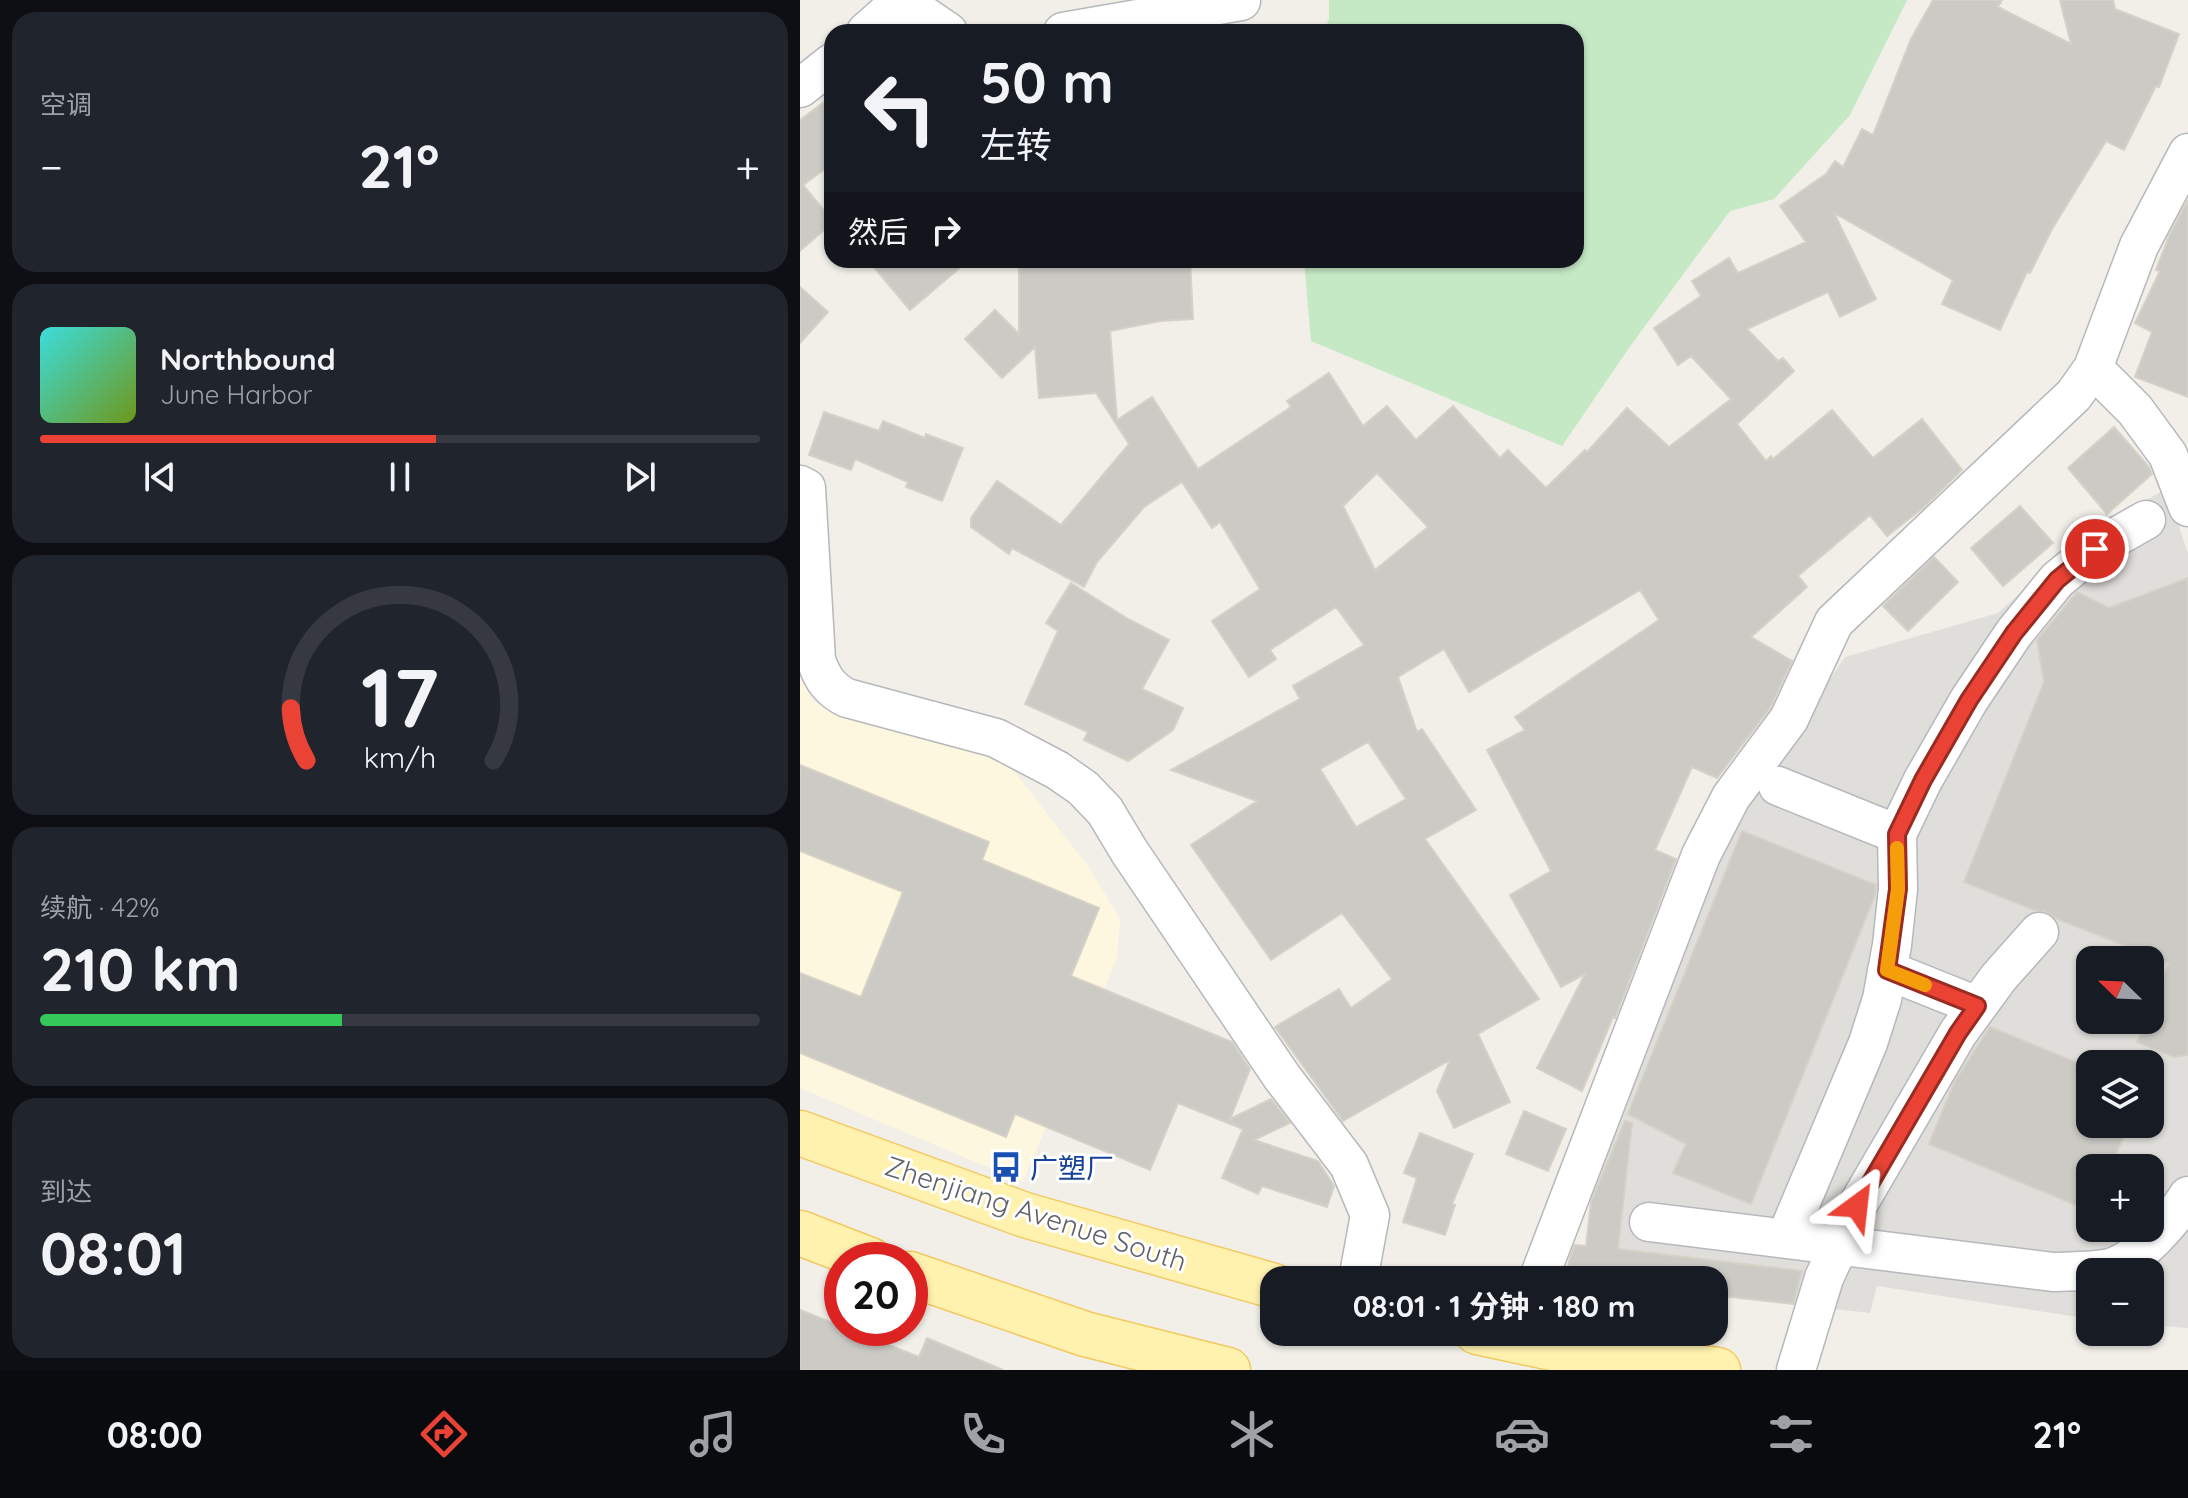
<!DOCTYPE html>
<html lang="zh">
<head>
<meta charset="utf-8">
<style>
	:root { --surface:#171b24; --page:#20242c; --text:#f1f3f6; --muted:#9ea1a6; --line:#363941; --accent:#ea4335 }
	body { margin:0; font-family:Quicksand,"Noto Sans SC",sans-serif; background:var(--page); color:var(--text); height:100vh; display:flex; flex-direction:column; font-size:30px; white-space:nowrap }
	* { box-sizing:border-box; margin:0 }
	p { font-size:26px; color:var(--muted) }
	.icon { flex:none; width:44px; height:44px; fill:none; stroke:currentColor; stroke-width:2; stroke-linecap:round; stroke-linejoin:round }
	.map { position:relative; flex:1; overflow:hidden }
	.details { display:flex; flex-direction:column; gap:12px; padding:12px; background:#0d0f14; width:800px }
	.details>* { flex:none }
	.hud { position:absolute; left:24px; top:24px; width:760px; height:244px; border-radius:24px; box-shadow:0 2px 6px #0004; background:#171b24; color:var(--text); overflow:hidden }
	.needle { width:52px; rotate:293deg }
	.controls { position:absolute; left:1276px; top:946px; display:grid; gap:16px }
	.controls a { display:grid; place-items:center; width:88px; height:88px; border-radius:16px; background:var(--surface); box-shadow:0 2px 6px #0004; font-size:40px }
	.speed { position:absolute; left:24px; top:1242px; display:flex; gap:16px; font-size:40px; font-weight:700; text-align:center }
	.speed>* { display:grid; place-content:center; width:104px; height:104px; border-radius:50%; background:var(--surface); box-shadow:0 2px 6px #0004; line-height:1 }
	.speed .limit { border:12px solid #d22; background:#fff; color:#111 }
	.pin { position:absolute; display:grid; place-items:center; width:68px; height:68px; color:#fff; margin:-34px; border:4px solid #fff; border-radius:50%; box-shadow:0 2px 8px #0007 }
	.me { position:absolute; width:88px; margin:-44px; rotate:30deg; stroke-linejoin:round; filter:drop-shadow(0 0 6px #0008) }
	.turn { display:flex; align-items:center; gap:28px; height:168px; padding:0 24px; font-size:36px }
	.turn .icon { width:104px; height:104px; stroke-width:2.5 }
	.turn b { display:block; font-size:56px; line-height:68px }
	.then { display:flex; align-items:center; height:76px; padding:0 24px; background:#0003; gap:16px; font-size:30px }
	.big { font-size:60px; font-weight:700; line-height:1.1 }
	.details .card { flex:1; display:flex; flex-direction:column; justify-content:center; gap:12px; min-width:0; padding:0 28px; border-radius:24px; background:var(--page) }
	.details .dial { align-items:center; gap:0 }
	.dial svg { height:208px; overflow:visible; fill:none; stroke:var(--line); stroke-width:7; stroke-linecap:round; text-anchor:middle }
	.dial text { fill:var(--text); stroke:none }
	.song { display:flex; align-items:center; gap:24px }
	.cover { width:96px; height:96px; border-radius:12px; background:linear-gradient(135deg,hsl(180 70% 55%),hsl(80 70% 35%)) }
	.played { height:8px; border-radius:4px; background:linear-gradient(90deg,var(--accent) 55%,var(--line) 55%) }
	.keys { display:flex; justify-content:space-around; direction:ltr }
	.heat { display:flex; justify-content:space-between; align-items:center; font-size:44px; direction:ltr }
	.charge { height:12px; border-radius:6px; background:linear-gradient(90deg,#34c759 42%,var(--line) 0) }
	.trip { position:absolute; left:460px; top:1266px; width:468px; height:80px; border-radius:24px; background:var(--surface); box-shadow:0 2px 6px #0004; font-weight:700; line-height:80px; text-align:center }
	.tabs { display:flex; height:128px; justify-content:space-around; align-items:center; background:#090b0e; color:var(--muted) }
	.tabs .icon { width:56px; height:56px }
	.tabs .active { color:var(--accent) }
	.tabs b { font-size:36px; color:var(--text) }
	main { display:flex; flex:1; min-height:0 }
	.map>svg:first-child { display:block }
	.commercial { fill:#fef7e0 }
	.industrial { fill:#e0deda; fill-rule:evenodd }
	.green { fill:#c5e8c5 }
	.building { fill:#cccac5; stroke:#d6d1c6; stroke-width:2; fill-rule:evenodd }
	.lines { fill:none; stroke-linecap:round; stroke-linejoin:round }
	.minor-casing { stroke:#b5b8bc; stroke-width:41 }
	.major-casing { stroke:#f2c960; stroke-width:47 }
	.minor { stroke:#fff; stroke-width:38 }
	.major { stroke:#fff2af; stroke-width:44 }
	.route-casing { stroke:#982c22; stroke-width:20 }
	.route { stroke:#ea4335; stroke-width:14 }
	.slow { stroke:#f59e0b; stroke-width:14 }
	.labels { text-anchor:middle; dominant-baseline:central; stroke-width:6; stroke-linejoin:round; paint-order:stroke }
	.transit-label { font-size:28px; fill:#164399; stroke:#fff; text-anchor:start }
	.street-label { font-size:28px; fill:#5f6368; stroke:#fff }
</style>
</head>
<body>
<main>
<section class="details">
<div class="card"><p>空调</p>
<div class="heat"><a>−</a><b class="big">21°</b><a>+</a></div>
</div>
<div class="card">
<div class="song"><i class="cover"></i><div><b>Northbound</b><p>June Harbor</p></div></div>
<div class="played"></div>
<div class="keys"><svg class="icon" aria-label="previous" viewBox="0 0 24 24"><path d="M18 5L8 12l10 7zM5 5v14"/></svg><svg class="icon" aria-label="pause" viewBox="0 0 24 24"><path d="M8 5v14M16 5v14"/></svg><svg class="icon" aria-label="next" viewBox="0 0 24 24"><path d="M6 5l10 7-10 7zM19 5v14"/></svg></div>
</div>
<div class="card dial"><svg viewBox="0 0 100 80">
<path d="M14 69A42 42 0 1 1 86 69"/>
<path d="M14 69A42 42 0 0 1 8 49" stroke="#ea4335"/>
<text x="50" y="56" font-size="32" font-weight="700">17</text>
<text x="50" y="72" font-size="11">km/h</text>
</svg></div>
<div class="card"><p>续航 · 42%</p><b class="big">210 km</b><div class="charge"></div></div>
<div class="card"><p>到达</p><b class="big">08:01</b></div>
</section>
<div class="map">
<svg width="1388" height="1370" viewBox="0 0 1388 1370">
	<rect width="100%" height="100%" fill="#f1efe8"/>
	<!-- commercial -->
	<path class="commercial" d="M0 677 13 701 61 721 156 744 207 762 288 866 320 919 317 958 223 1182 0 1088Z"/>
	<!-- industrial -->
	<path class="industrial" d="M1366 489 1388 553V1328L1350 1325V1272H1290V1319L1077 1286 1070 1313 914 1295V1280L767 1278 771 1244 786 1246 795 1171 943 806 1045 657 1198 613 1271 547 1314 518ZM1290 960H1350V1020H1290ZM1290 1064H1350V1124H1290ZM1290 1168H1350V1228H1290Z"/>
	<!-- green -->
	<path class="green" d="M529 0H1107L1050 115 974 199 930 211 831 345 762 446 511 341 504 260H776V32H524L529 19Z"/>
	<!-- building -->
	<path class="building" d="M1133 0H1202L1198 7 1271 44 1260 0H1313L1315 9 1379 34 1359 87 1356 86 1324 150 1306 141 1252 229 1230 273 1227 272 1200 330 1142 304 1153 280 1034 213 1076 299 1040 317 1028 292 947 329 978 361 983 358 994 371 937 424 966 461 971 456 973 459 1032 410 1073 458 1122 419 1162 470 1123 508 1087 536 1070 515 998 576 1007 587 951 637 992 661 970 708 917 778 892 767 855 850 876 859 815 1018 813 1017 782 1091 737 1068 785 974 761 987 710 895 751 871 687 750 725 730 715 717 859 620 840 590 669 692 644 649 598 677 617 732 622 729 676 810 625 839 739 999 678 1034 710 1102 654 1128 637 1091 650 1060 543 1121 475 1027 539 989 551 1008 592 979 542 913 471 960 391 845 457 801 371 770 500 699 493 686 564 645 536 607 470 650 476 659 449 677 412 621 460 589 420 522 412 528 382 482 344 507 297 562 284 587 212 548 209 554 171 527V518L197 481 261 525 329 444 296 393 239 398 235 347 202 378 165 339 195 310 219 334V260H390L393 319 360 321 310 331 317 420 352 397 398 469 491 407 487 401 529 373 563 426 587 406 616 440 653 406 700 458 708 450 746 488 785 450 787 452 827 408 869 447 931 399 891 356 878 365 854 328 901 296 892 281 929 258 938 273 1006 242 980 206 1026 174 1035 161 1043 167 1062 129 1073 135 1111 39ZM577 473 628 527 575 570 543 506ZM568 742 606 799 556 827 520 769Z
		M23 103 32 116V164L3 185 32 220V223L0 251V120Z
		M1388 200V397L1335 377 1352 332 1335 323 1360 271 1356 270 1369 236Z
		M68 260H169L110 310Z
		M0 287 28 312 0 343Z
		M24 412 79 431 83 421 125 438 126 434 163 448 142 501 106 487 108 482 55 459 51 470 9 455Z
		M1314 427 1349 467 1352 474 1307 514 1268 468Z
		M1220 506 1253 543 1203 586 1171 548Z
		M1134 557 1158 582 1108 631 1083 606Z
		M1388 578V1055L1374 1057 1337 1042 1347 1020H1350V1011L1369 963 1255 918 1244 911H1237L1164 882 1244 682 1237 640 1277 592 1309 608Z
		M271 583 328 619 369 640 342 689 383 708 373 730 328 761 284 740 288 732 225 704 258 631 246 623Z
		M0 765 189 842 182 860 299 908 271 976 432 1042 450 1069 430 1119 471 1099 490 1123 454 1140 518 1161 534 1186 527 1207 462 1186 458 1194 422 1178 443 1129 378 1103 350 1170 215 1114 206 1137 0 1053V973L61 997 103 892 0 851Z
		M942 831 1076 885 1075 895 951 1204 873 1173 886 1144 828 1114Z
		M1190 1027 1290 1068V1124H1329L1310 1168H1290V1211L1129 1144 1155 1081Z
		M724 1111 766 1129 748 1171 706 1154Z
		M825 1121 832 1123 818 1249 1002 1271 993 1304 914 1295V1280L767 1278 769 1261 775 1245 786 1246 791 1202Z
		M620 1133 673 1154 652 1204 655 1205 645 1235 603 1222 617 1178 604 1173Z
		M0 1310 119 1357 127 1338 203 1370H0Z"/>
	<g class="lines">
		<defs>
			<path id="minor" d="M101 0 148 32
				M66 32 102 0
				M263 32 441 1
				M0 88 32 63
				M1293 368 1335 410 1368 455 1388 507
				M0 485 6 488 16 660C22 678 30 690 47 698L196 738 257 770 283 788 305 811 329 851 482 1077 549 1165 570 1215 558 1280
				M978 786 1097 834
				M1087 970 1177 1006
				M849 1222 1253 1272C1272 1271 1292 1272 1310 1268 1339 1260 1373 1220 1388 1196
				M986 1238 1068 1043 1082 999 1092 945 1098 889 1097 834 1123 780 1169 700 1214 633 1257 580 1295 549 1346 520
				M738 1280 901 855 931 797 989 719 1034 622 1274 395 1293 368 1339 246 1388 153
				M996 1370 1024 1278 1057 1206 1158 1033 1199 977 1239 932"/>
			<path id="major" d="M0 1133 225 1215 474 1286
				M0 1233 70 1260
				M110 1274 285 1334 428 1370
				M677 1332 757 1349 918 1370"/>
		</defs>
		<!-- minor casing -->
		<use href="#minor" class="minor-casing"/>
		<!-- major casing -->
		<use href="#major" class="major-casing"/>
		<!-- minor -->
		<use href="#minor" class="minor"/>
		<!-- major -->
		<use href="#major" class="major"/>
	</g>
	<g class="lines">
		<defs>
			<path id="route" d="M1057 1206 1158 1033 1177 1006 1087 970 1098 889 1097 834 1123 780 1169 700 1214 633 1257 580 1295 549"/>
		</defs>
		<!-- route casing -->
		<use href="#route" class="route-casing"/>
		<!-- route -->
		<use href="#route" class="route"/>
		<!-- slow -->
		<path class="slow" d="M1097 848 1098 889 1087 970 1125 985"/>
	</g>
	<!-- icons -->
	<defs>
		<symbol id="bus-bare" viewBox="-9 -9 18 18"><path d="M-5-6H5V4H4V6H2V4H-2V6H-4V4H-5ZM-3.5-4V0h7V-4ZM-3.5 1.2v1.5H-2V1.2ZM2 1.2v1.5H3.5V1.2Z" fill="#1a4fb4" stroke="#fff" stroke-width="2.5" paint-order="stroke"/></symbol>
	</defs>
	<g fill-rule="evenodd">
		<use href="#bus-bare" x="184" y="1145" width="44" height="44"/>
	</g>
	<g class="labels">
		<!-- transit labels -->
		<g class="transit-label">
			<text x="230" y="1167">广塑厂</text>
		</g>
		<!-- street labels -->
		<g class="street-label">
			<text transform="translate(236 1213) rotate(18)">Zhenjiang Avenue South</text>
		</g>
	</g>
</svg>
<div class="controls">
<a><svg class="needle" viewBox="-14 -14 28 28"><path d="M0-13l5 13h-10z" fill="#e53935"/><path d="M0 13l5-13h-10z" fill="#9ea1a6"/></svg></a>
<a><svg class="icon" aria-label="layers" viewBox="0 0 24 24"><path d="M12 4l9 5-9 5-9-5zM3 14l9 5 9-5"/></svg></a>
<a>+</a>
<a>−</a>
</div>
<div class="speed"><div class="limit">20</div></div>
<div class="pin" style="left:1295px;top:549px;background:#d93025"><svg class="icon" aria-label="arrive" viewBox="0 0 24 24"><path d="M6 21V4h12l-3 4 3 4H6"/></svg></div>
<svg class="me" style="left:1057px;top:1206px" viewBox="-20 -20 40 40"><path d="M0-17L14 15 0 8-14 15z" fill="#ea4335" stroke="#fff" stroke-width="4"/></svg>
<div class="trip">08:01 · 1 分钟 · 180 m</div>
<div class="hud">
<div class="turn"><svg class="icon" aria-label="left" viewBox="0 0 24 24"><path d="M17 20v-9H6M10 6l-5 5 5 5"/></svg><div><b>50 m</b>左转</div></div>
<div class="then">然后<svg class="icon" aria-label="right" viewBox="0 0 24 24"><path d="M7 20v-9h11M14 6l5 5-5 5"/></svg></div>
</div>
</div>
</main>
<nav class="tabs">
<b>08:00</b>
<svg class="icon active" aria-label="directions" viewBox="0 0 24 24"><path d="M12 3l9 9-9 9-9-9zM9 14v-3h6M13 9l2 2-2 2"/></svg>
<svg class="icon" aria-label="music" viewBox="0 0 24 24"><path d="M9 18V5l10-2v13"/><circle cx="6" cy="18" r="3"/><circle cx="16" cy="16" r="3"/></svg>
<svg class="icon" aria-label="phone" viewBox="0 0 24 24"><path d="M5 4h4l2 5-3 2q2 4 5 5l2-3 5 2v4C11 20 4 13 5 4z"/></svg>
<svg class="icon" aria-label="climate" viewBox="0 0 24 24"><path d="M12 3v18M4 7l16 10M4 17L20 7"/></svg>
<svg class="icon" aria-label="car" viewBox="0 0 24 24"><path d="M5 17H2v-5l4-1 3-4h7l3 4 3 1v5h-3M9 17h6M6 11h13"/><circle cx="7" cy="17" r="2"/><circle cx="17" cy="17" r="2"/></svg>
<svg class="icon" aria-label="filters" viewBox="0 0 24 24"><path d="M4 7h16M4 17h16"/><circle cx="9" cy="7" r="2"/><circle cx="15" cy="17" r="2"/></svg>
<b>21°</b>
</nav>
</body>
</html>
